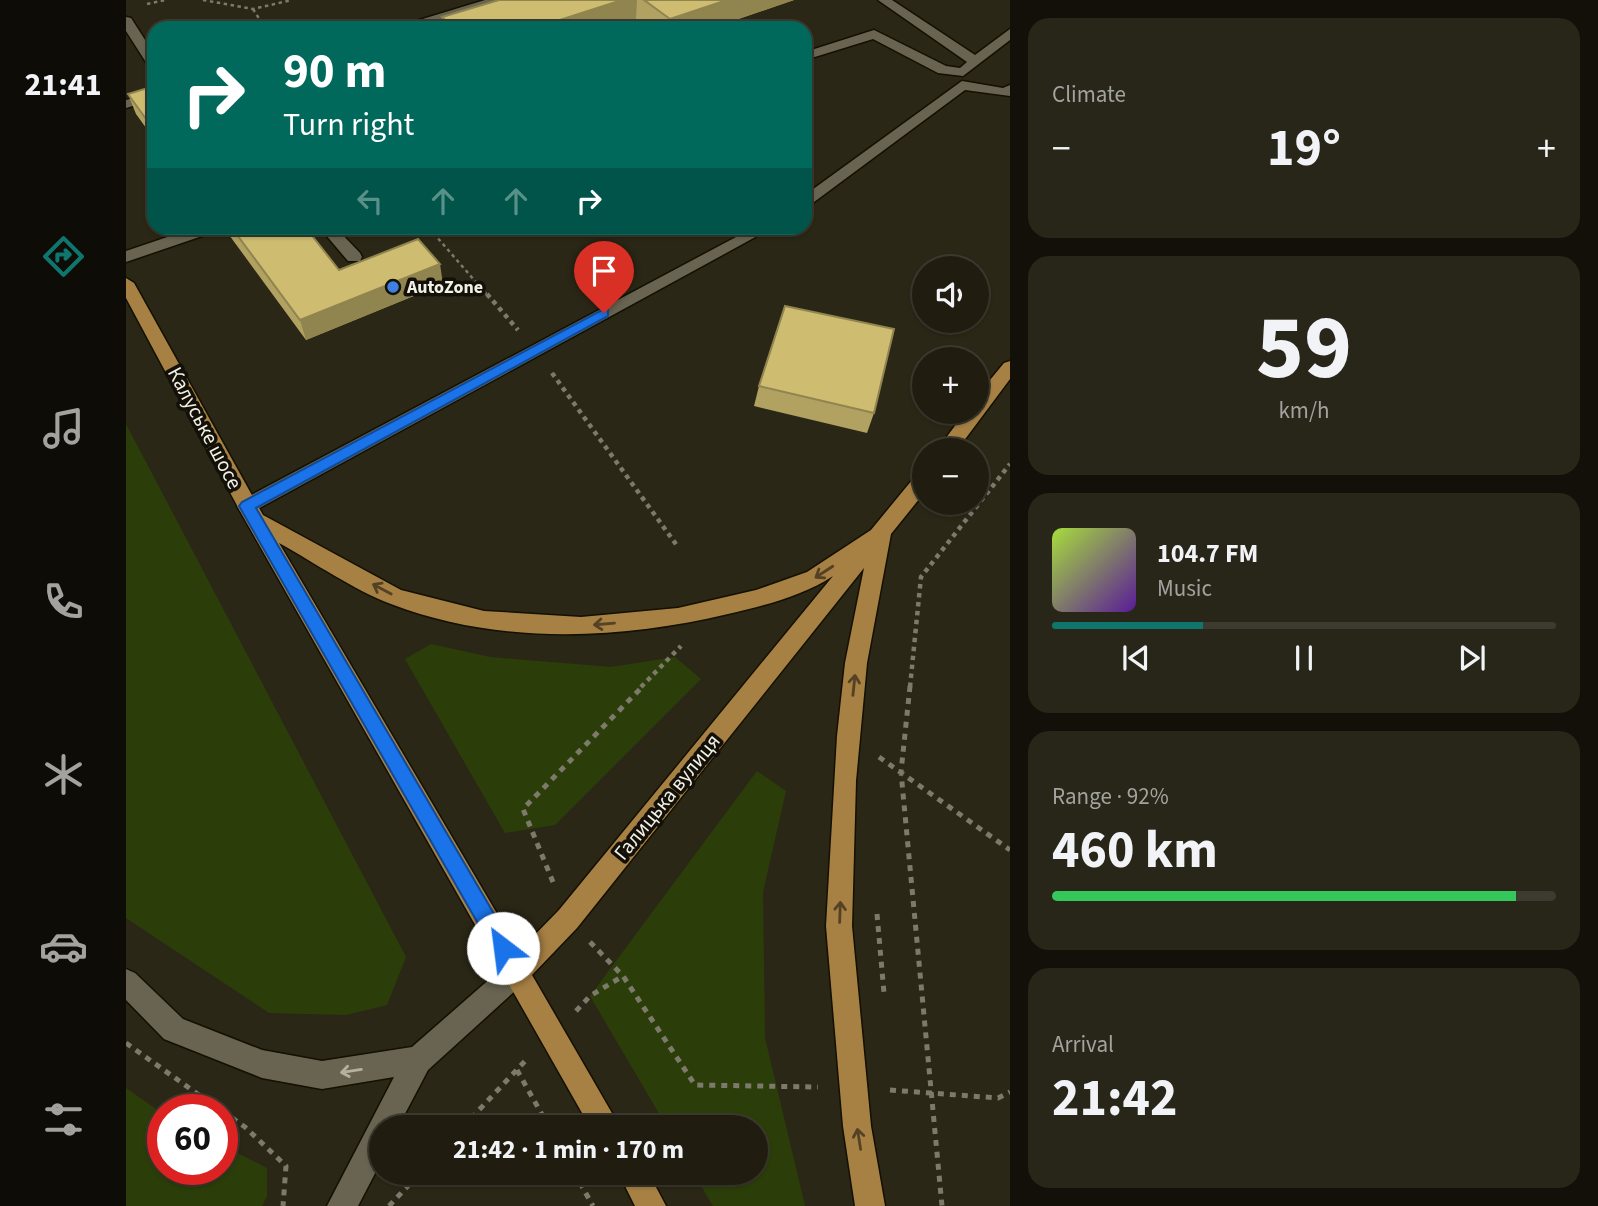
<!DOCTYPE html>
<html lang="en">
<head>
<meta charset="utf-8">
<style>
	:root { --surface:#201d10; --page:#282619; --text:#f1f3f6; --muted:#a2a29f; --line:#3d3b30; --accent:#0f766e }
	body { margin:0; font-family:"Source Sans 3",sans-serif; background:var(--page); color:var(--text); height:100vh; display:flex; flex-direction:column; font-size:26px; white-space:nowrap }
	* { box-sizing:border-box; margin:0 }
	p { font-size:23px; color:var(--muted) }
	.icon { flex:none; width:38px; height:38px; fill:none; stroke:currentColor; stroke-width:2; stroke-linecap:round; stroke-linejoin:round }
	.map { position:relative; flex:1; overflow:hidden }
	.details { display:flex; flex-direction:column; gap:18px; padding:18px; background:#121009; width:588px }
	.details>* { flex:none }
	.top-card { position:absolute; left:21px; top:21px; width:665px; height:214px; border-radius:21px; box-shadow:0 2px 5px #0004,0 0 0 2px var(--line); background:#00695c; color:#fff; overflow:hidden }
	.buttons { position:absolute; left:786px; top:256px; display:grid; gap:14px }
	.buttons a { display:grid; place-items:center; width:77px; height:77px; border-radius:50%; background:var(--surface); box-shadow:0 2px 5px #0004,0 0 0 2px var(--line); font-size:35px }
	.speed { position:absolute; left:21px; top:1094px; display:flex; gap:14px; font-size:35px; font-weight:700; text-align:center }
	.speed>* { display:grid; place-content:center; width:91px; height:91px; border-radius:50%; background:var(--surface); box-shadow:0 2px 5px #0004,0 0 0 2px var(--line); line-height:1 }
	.speed .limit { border:10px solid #d22; background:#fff; color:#111 }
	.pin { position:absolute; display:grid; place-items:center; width:60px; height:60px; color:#fff; margin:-72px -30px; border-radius:50% 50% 50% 0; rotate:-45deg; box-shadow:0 0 7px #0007 }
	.pin .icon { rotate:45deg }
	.me { position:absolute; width:77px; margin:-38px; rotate:330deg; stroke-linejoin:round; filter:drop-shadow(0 0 5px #0008) }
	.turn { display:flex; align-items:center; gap:24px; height:147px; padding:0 21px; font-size:32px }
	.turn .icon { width:91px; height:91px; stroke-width:2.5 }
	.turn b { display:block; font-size:49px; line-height:60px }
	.lanes { display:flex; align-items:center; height:66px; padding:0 21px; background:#0003; justify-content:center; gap:35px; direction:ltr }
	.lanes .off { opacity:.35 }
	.big { font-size:52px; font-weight:700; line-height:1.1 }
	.details .widget { flex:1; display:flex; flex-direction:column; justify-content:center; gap:10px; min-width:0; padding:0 24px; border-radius:21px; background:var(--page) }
	.details .dial { align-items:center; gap:0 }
	.dial b { font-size:91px; line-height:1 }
	.song { display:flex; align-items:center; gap:21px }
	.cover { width:84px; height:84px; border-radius:10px; background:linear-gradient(135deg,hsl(80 70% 55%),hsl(270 70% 35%)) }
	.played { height:7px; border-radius:4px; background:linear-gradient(90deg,var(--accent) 30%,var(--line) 30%) }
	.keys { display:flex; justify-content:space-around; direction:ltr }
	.heat { display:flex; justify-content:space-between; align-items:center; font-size:38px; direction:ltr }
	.charge { height:10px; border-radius:5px; background:linear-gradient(90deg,#34c759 92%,var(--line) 0) }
	.trip { position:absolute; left:243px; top:1115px; width:399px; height:70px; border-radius:35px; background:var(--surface); box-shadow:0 2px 5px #0004,0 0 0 2px var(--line); font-weight:700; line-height:70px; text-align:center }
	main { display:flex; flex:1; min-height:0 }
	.tab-bar { display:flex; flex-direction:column; width:126px; justify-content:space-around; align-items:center; background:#0d0c06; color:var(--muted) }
	.tab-bar .icon { width:49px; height:49px }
	.tab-bar .on { color:var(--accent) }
	.tab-bar b { font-size:32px; color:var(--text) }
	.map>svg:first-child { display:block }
	.green { fill:#2b3e09 }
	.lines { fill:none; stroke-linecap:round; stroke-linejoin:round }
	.minor-casing { stroke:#141002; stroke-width:3 }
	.major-casing { stroke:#141002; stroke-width:3 }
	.path-far2 { stroke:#7d796b; stroke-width:2.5; stroke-dasharray:3.5 3.5; stroke-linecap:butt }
	.path-far1 { stroke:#7d796b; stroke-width:4.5; stroke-dasharray:4.5 4.5; stroke-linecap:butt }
	.path { stroke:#7d796b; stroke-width:5; stroke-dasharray:6 6; stroke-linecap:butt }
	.minor { fill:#686451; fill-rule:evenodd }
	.major { fill:#a78044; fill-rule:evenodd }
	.wall { fill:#b1a261 }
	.shaded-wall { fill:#90844f }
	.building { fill:#cebc71; stroke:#90844f; stroke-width:2 }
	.oneway { stroke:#554224 }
	.oneway2 { stroke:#b4b0a2 }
	.route { fill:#1a73e8; stroke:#114b97; stroke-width:2 }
	.shop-dot { fill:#3f7fe0; stroke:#121009; stroke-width:2.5 }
	.labels { text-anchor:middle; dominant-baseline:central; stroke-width:7; stroke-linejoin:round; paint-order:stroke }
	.far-poi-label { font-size:18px; font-weight:bold; fill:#f2efe4; stroke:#121009; text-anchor:start }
	.street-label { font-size:21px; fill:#f2efe4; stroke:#121009 }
</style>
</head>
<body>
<main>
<nav class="tab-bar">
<b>21:41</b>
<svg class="icon on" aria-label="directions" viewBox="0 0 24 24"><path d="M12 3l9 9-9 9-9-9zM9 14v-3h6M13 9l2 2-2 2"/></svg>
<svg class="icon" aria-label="music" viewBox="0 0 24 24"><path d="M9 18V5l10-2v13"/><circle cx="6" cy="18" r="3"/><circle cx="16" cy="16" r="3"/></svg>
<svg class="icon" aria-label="phone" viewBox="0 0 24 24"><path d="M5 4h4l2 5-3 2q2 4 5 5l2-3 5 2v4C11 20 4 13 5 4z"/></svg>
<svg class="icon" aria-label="climate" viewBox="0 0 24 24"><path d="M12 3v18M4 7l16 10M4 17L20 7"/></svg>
<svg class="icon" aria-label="car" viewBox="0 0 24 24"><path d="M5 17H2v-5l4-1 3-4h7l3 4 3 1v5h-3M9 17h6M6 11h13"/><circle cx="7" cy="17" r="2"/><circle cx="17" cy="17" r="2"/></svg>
<svg class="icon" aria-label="filters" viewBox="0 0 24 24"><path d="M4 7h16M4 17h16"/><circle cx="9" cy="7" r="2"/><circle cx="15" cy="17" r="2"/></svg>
</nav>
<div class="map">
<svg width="884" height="1206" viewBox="0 0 884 1206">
	<rect width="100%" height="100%" fill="#2b2716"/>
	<!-- green -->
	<path class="green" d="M0 424 280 957 261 1005 220 1015 143 1013 0 918Z
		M305 644 364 657 485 667 549 657 575 679 429 825 379 833 279 659Z
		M631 771 660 791 637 892 639 1038 679 1206H587L567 1173 630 1172V1127H541L464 996Z
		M0 1088 37 1114V1169H96V1145L141 1168V1196L136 1206H0Z"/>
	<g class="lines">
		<defs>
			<path id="minor" d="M359 0H379L287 28H267Z
				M752 0H766L849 55 884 29V40L837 76 812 73 747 39 679 60V52L748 30 820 66 834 68 841 62Z
				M0 17 5 18 28 54V68L23 67 0 31Z
				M836 81 877 88 884 85V96L839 90 684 205 679 207V195Z
				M28 92V100L0 108V100Z
				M68 228H90L88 232 0 262V251Z
				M194 228H210L234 253 236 257 234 261H222Z
				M627 228H646L128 511 121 514 114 511 111 506 114 501Z
				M391 959 400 963 404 972 400 981 302 1070 272 1127H256V1160L232 1206H201L268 1077 196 1089 136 1078 38 1039 0 1000V969L9 973 57 1019 136 1050 196 1061 286 1047 382 963Z"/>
			<path id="major" d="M0 278 8 283 137 515 275 590 358 611 455 617 552 608 630 590 681 572 745 530 791 474 798 472V493L765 534 741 663 730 781 726 926 745 1126 759 1206H729L717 1126 700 926 711 736 719 663 738 568 451 928 406 975 494 1127H464L114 511 0 298ZM153 543C189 563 228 590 265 604 372 645 493 640 602 614 637 606 677 596 707 576L433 910 393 951Z
				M884 361V379L831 450H811L840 411H850V397L878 363Z
				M492 1172H522L540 1206H509Z"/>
		</defs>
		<!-- minor casing -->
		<use href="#minor" class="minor-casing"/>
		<!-- major casing -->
		<use href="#major" class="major-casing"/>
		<!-- path-far2 -->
		<path class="path-far2" d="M77 0 127 9 166 0
			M21 4 40 0
			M127 9 139 28
			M303 228 362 296"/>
		<!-- path-far1 -->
		<path class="path-far1" d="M361 294 392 330
			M426 373 552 547
			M515 687 555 646
			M784 687 795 577 884 464"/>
		<!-- path -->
		<path class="path" d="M784 686 775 772 816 1206
			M753 757 884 850
			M427 882 397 809 517 686
			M751 914 758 993
			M464 942 497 976
			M450 1011 464 996 497 976 569 1085 692 1087
			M0 1043 94 1110
			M391 1070 423 1127
			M764 1090 872 1098 884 1092
			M96 1111 119 1127 160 1166 157 1206
			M337 1127 401 1059
			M448 1172 467 1206
			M263 1206 295 1172"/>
		<!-- minor -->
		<use href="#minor" class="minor"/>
		<!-- major -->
		<use href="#major" class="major"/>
	</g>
	<!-- wall -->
	<path class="wall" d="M373 0H668L586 28H522L510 19 482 28H317L316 17Z
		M28 86V139L10 114 2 94Z
		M98 228H180L213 270 317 284 180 340Z
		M633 386 748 413 741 433 628 406Z"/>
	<!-- shaded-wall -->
	<path class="shaded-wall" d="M496 0H511L510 19 482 28H409Z
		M601 0H668L586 28H543L544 19Z
		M314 264 317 284 180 340 174 320Z"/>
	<!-- building -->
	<path class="building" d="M373 0H496L409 28H328L316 17Z
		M518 0H601L544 19Z
		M28 86V130L2 94Z
		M106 228H180L213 270 292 239 314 264 174 320Z
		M659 306 768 329 748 413 633 386Z"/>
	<!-- one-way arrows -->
	<defs><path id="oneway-shaft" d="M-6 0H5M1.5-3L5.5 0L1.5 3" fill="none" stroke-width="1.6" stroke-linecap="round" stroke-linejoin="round" transform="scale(1.75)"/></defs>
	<g class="oneway">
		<use href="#oneway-shaft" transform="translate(698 572) rotate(147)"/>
		<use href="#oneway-shaft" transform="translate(256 589) rotate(-152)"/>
		<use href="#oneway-shaft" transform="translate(478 624) rotate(175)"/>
		<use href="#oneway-shaft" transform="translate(728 685) rotate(-84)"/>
		<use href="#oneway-shaft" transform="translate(714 912) rotate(-88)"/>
		<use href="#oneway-shaft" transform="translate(733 1139) rotate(-99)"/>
	</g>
	<use class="oneway2" href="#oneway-shaft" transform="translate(225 1071) rotate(171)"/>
	<!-- route -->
	<path class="route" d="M478 309 482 310V316L130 508 384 941 387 948 384 955 377 958 370 955 113 506 116 502Z"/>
	<!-- markers -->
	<circle class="shop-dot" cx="267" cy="287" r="7"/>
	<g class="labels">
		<!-- far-poi labels -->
		<g class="far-poi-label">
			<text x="281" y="287">AutoZone</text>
		</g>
		<!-- street labels -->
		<g class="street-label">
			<text transform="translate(79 428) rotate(62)">Калуське шосе</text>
			<text transform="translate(541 797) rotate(-51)">Галицька вулиця</text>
		</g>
	</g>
</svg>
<div class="buttons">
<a><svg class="icon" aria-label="sound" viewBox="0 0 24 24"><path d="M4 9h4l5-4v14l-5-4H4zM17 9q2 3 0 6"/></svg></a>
<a>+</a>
<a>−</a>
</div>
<div class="speed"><div class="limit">60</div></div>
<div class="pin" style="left:478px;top:313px;background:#d93025"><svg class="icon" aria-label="arrive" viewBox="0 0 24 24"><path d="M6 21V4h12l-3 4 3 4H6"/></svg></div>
<svg class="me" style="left:377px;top:948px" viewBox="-20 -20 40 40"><circle r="19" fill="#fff"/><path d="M0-13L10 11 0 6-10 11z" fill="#1a73e8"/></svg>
<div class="trip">21:42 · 1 min · 170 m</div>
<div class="top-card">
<div class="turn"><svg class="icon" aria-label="right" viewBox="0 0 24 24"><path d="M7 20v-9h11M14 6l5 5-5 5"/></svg><div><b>90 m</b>Turn right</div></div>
<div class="lanes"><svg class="icon off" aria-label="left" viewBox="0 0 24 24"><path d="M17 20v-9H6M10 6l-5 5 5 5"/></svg><svg class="icon off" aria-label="ahead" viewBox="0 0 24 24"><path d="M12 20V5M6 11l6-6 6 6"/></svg><svg class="icon off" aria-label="ahead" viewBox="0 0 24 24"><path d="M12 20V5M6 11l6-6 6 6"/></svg><svg class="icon" aria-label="right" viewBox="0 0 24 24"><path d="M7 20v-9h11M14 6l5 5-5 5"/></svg></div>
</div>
</div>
<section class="details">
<div class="widget"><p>Climate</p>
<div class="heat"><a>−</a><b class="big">19°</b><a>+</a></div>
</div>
<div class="widget dial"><b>59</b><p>km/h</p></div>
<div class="widget">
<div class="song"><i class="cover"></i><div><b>104.7 FM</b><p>Music</p></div></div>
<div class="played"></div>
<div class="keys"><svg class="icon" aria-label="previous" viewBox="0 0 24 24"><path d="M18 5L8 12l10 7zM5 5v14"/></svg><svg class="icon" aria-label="pause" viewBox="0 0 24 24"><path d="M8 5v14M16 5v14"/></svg><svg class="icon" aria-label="next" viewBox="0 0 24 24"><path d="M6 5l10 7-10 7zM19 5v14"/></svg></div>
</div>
<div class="widget"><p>Range · 92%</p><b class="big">460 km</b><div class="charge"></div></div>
<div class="widget"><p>Arrival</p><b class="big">21:42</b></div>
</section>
</main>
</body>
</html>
